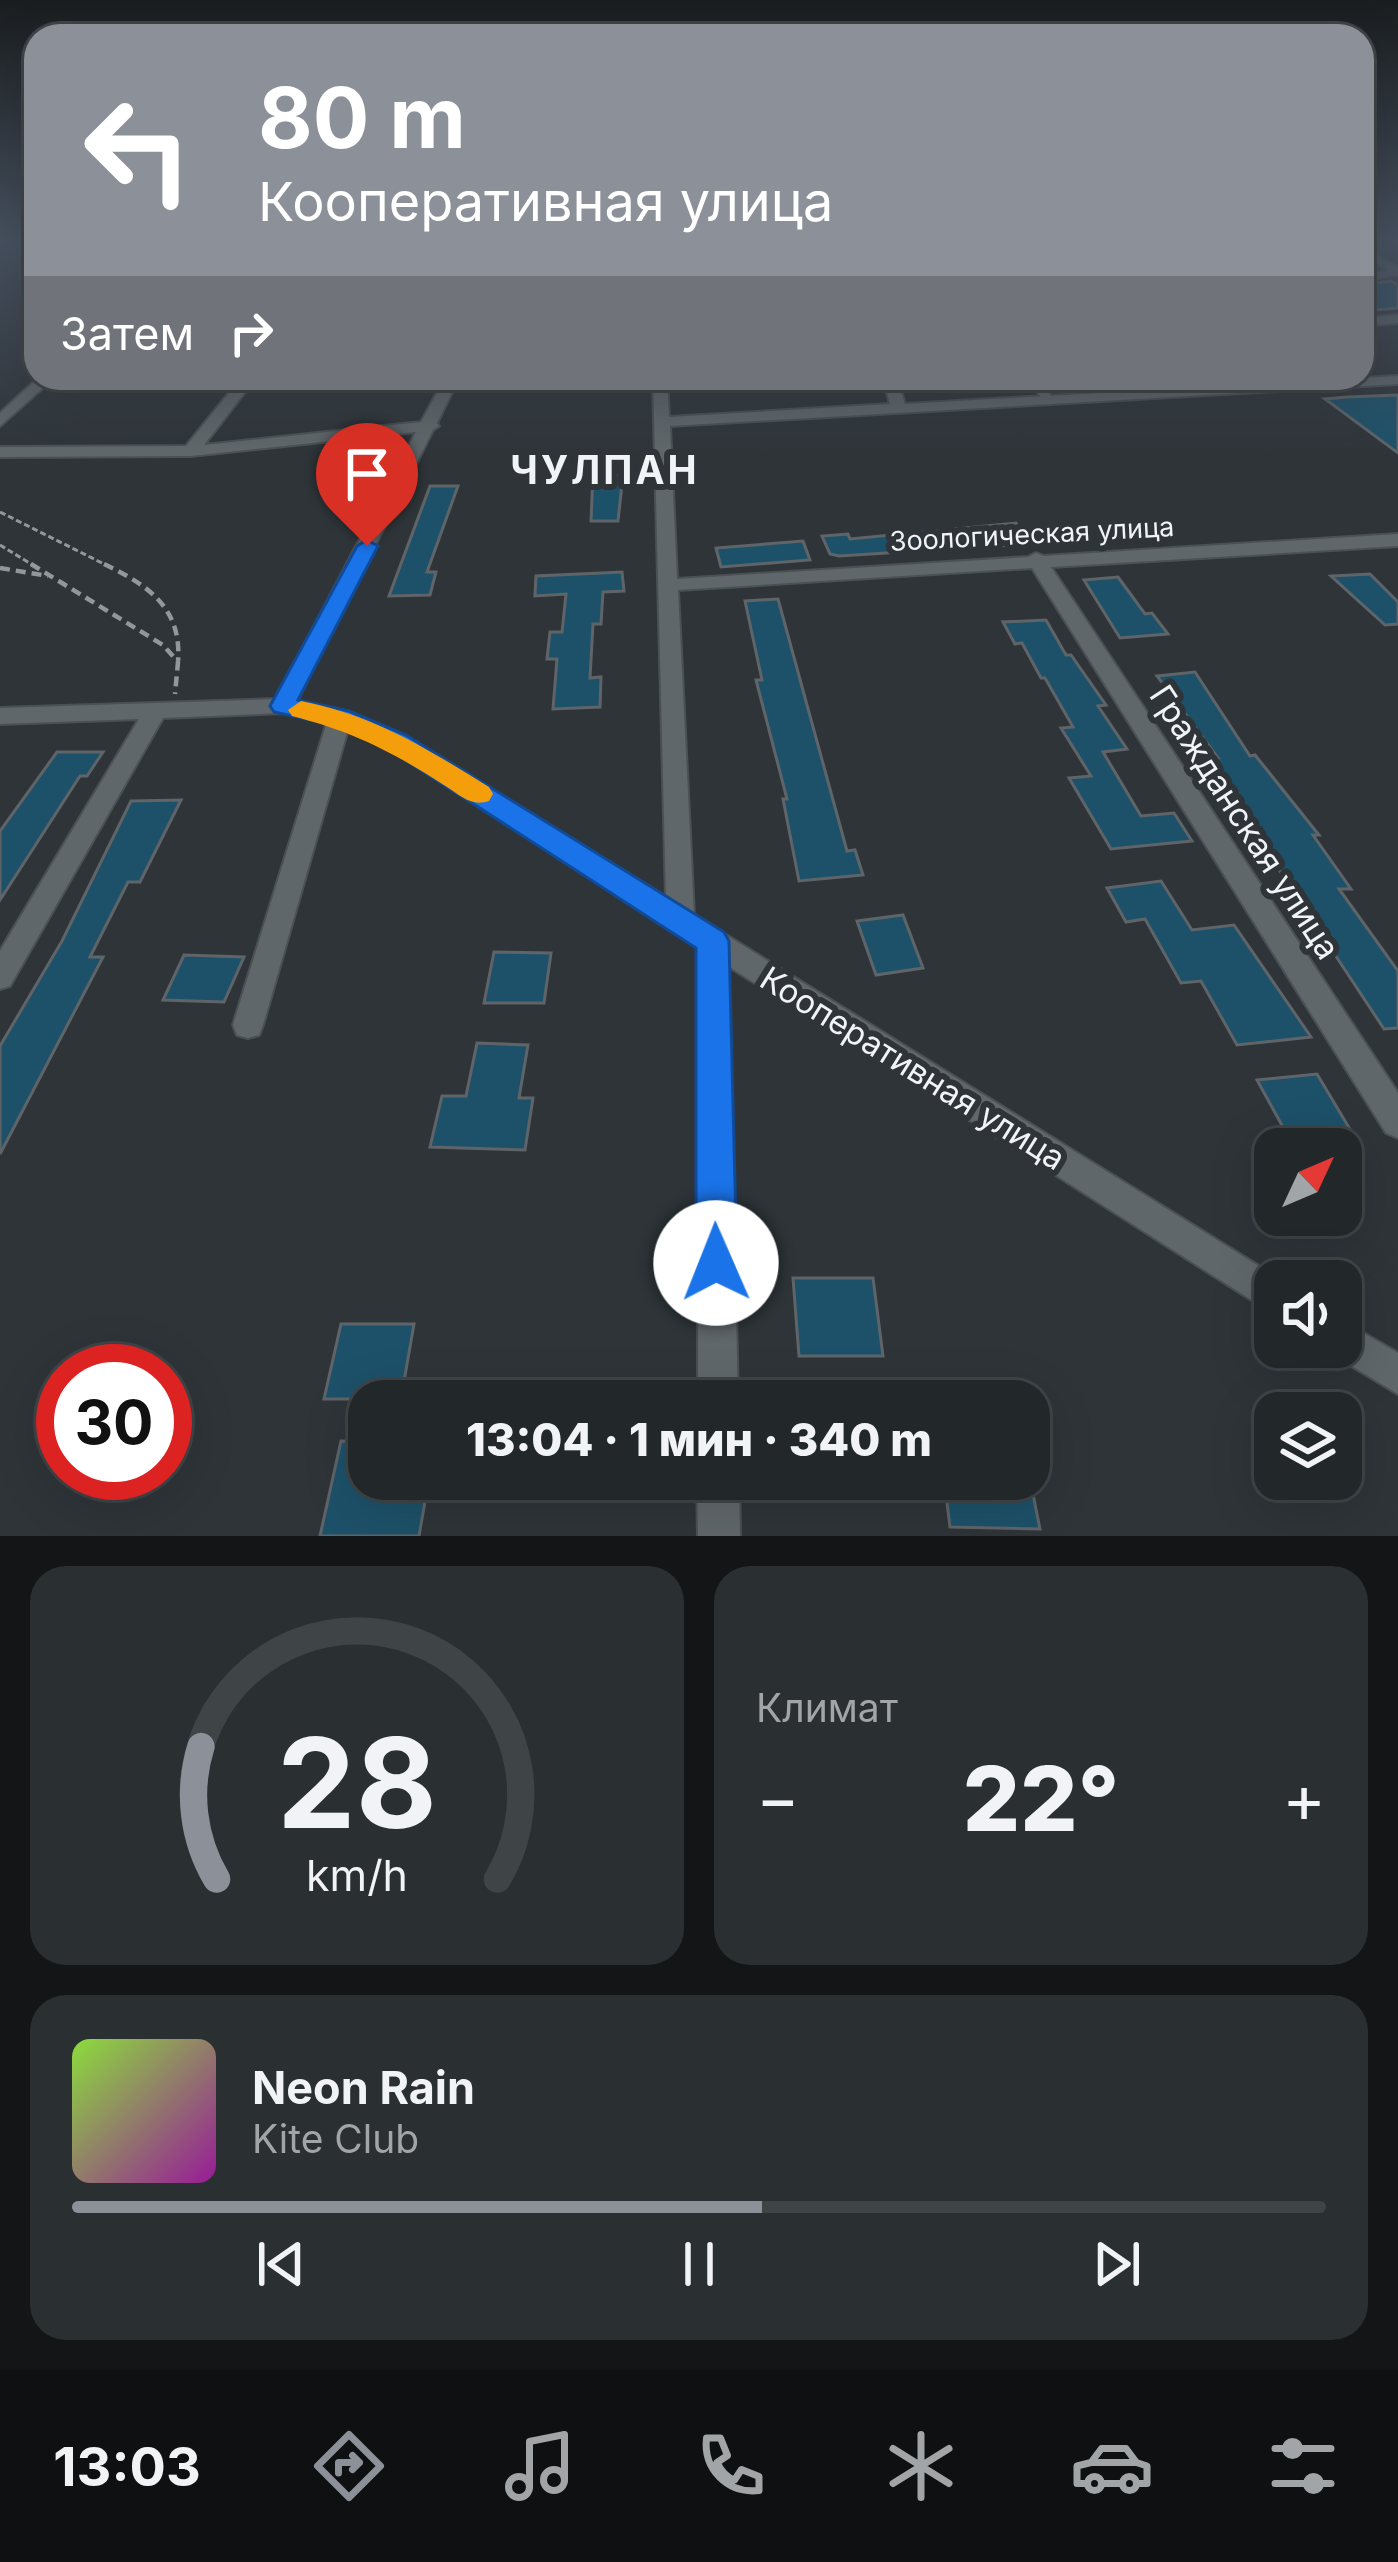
<!DOCTYPE html>
<html lang="ru">
<head>
<meta charset="utf-8">
<style>
	:root { --surface:#22272a; --page:#2a2f32; --text:#f1f3f6; --muted:#a2a5a8; --line:#3f4447; --accent:#8c9099 }
	body { margin:0; font-family:Inter,sans-serif; background:var(--page); color:var(--text); height:100vh; display:flex; flex-direction:column; font-size:45px; white-space:nowrap }
	* { box-sizing:border-box; margin:0 }
	p { font-size:39px; color:var(--muted) }
	.icon { flex:none; width:66px; height:66px; fill:none; stroke:currentColor; stroke-width:2; stroke-linecap:round; stroke-linejoin:round }
	.map { position:relative; height:1536px; overflow:hidden }
	.sheet { display:flex; flex-direction:column; gap:30px; padding:30px; background:#131517; flex:1 }
	.sheet>* { flex:none }
	.guide { position:absolute; left:24px; top:24px; width:1350px; height:366px; border-radius:36px; box-shadow:0 12px 48px #0002,0 0 0 3px var(--line); background:#8c9099; color:#fff; overflow:hidden }
	.needle { width:78px; rotate:46deg }
	.controls { position:absolute; left:1254px; top:1128px; display:grid; gap:24px }
	.controls a { display:grid; place-items:center; width:108px; height:108px; border-radius:24px; background:var(--surface); box-shadow:0 12px 48px #0002,0 0 0 3px var(--line); font-size:60px }
	.speed { position:absolute; left:36px; top:1344px; display:flex; gap:24px; font-size:60px; font-weight:700; text-align:center }
	.speed>* { display:grid; place-content:center; width:156px; height:156px; border-radius:50%; background:var(--surface); box-shadow:0 12px 48px #0002,0 0 0 3px var(--line); line-height:1 }
	.speed .limit { border:18px solid #d22; background:#fff; color:#111 }
	.pin { position:absolute; display:grid; place-items:center; width:102px; height:102px; color:#fff; margin:-123px -51px; border-radius:50% 50% 50% 0; rotate:-45deg; box-shadow:0 0 12px #0007 }
	.pin .icon { rotate:45deg }
	.me { position:absolute; width:132px; margin:-66px; rotate:359deg; stroke-linejoin:round; filter:drop-shadow(0 0 9px #0008) }
	.turn { display:flex; align-items:center; gap:42px; height:252px; padding:0 36px; font-size:54px }
	.turn .icon { width:156px; height:156px; stroke-width:2.5 }
	.turn b { display:block; font-size:84px; line-height:102px }
	.then { display:flex; align-items:center; height:114px; padding:0 36px; background:#0003; gap:24px; font-size:45px }
	.big { font-size:90px; font-weight:800; line-height:1.1 }
	.sheet .card { flex:1; display:flex; flex-direction:column; justify-content:center; gap:18px; min-width:0; padding:0 42px; border-radius:36px; background:var(--page) }
	.sheet .dial { align-items:center; gap:0 }
	.dial svg { height:312px; overflow:visible; fill:none; stroke:var(--line); stroke-width:7; stroke-linecap:round; text-anchor:middle }
	.dial text { fill:var(--text); stroke:none }
	.song { display:flex; align-items:center; gap:36px }
	.cover { width:144px; height:144px; border-radius:18px; background:linear-gradient(135deg,hsl(90 70% 55%),hsl(300 70% 35%)) }
	.played { height:12px; border-radius:6px; background:linear-gradient(90deg,var(--accent) 55%,var(--line) 55%) }
	.keys { display:flex; justify-content:space-around; direction:ltr }
	.heat { display:flex; justify-content:space-between; align-items:center; font-size:66px; direction:ltr }
	.sheet .tiles { flex:1; display:grid; gap:30px; grid-template-columns:1fr 1fr }
	.card:last-child { grid-column:span 2 }
	.trip { position:absolute; left:348px; top:1380px; width:702px; height:120px; border-radius:36px; background:var(--surface); box-shadow:0 12px 48px #0002,0 0 0 3px var(--line); font-weight:800; line-height:120px; text-align:center }
	.menu { display:flex; height:192px; justify-content:space-around; align-items:center; background:#0e1011; color:var(--muted) }
	.menu .icon { width:84px; height:84px }
	.menu .active { color:var(--accent) }
	.menu b { font-size:54px; color:var(--text) }
	.map>svg:first-child { display:block }
	.building { fill:#1d5169; stroke:#5e6468; stroke-width:3 }
	.lines { fill:none; stroke-linecap:round; stroke-linejoin:round }
	.lane-far1-casing { stroke:#4a5053; stroke-width:9 }
	.lane-casing { stroke:#4a5053; stroke-width:12 }
	.street-casing { stroke:#4a5053; stroke-width:4 }
	.path-far1 { stroke:#92979a; stroke-width:3; stroke-dasharray:6 3; stroke-linecap:butt }
	.path { stroke:#92979a; stroke-width:4.5; stroke-dasharray:10 6; stroke-linecap:butt }
	.lane-far1 { stroke:#60676a; stroke-width:6 }
	.lane { stroke:#60676a; stroke-width:9 }
	.street { fill:#60676a; fill-rule:evenodd }
	.route { fill:#1a73e8; stroke:#114b97; stroke-width:3 }
	.slow { fill:#f59e0b }
	.labels { text-anchor:middle; dominant-baseline:central; stroke-width:12; stroke-linejoin:round; paint-order:stroke }
	.far-street-label { font-size:27px; fill:#f0f4f6; stroke:#2e3438 }
	.street-label { font-size:33px; fill:#f0f4f6; stroke:#2e3438 }
	.far-district-label { font-size:39px; font-weight:bold; letter-spacing:3px; fill:#f0f4f6; stroke:#2e3438 }
</style>
</head>
<body>
<div class="map">
<svg width="1398" height="1536" viewBox="0 0 1398 1536">
	<rect width="100%" height="100%" fill="#2e3438"/>
	<!-- building -->
	<path class="building" d="M1391 281 1398 285V308L1362 311V285Z
		M1398 395V453L1325 399 1347 397Z
		M593 475H623L618 521H591Z
		M430 486H458L427 572H436L430 595 389 596Z
		M1016 523 1030 544 839 556 830 554 822 536 848 534 850 539Z
		M803 541 810 560 721 567 716 548Z
		M622 572 624 591 603 592 601 624H593L590 678 601 677 600 707 553 709 557 659H547L550 632H562L566 594 535 596 536 576Z
		M1370 574 1398 602V624L1385 625 1331 576Z
		M1118 577 1145 614 1152 613 1168 634 1120 638 1084 580Z
		M778 599 847 851 855 850 863 875 799 881 783 799H787L756 680H762L745 601Z
		M1046 620 1066 655H1071L1106 705 1098 706 1127 749 1103 752 1141 816 1174 813 1192 841 1111 849 1069 778 1091 776 1061 728 1073 727 1045 678H1041L1022 643 1015 644 1003 622Z
		M1195 672 1250 756 1255 755 1319 835H1313L1351 889H1339L1398 971V1028L1384 1029 1225 788 1219 789 1200 759 1218 758 1157 676Z
		M57 752H103L87 776H80L0 900V831Z
		M181 800 140 882H128L90 957H103L0 1154V1046L62 941 131 801Z
		M1161 881 1192 930 1234 925 1311 1037 1237 1045 1201 981 1181 983 1145 919 1126 922 1107 888Z
		M903 915 923 968 876 975 857 921Z
		M494 952 551 953 544 1003H484Z
		M184 955 244 957 224 1002 163 1000Z
		M477 1043 528 1045 519 1098H533L525 1150 430 1147 442 1096H466Z
		M1317 1074 1360 1146 1295 1149 1257 1080Z
		M793 1278H873L883 1356H799Z
		M341 1324H414L401 1399H324Z
		M341 1441 369 1442V1479H429L419 1536H320Z
		M944 1479H1030L1040 1529 950 1527Z"/>
	<g class="lines">
		<defs>
			<path id="lane-far1" d="M1362 278 1397 272
				M1031 378 1035 382"/>
			<path id="lane" d="M1032 379 1049 400"/>
			<path id="street" d="M1362 247 1398 267V276L1362 255Z
				M1398 315V323L1362 326V318Z
				M1398 376V384L670 426 677 579 1028 557 1036 553 1044 556 1398 534V546L1051 567 1398 1093V1138L1386 1133 1032 568 678 590 694 915 1283 1281H1275V1315L728 966 738 1401H698L699 947 389 748 348 729 263 1025 259 1035 248 1038 237 1035 233 1025 327 722 283 713 163 718 10 986 0 989V951L139 719 0 724V708L276 699 416 432 191 456 0 457V447L186 446 241 378H256L204 445 421 422 445 378H459L437 423 439 426 433 430 297 701 348 712 405 736 666 898 653 378H667L669 417 890 404 883 378H897L905 404Z
				M38 378H54L0 426V413Z
				M1341 1320 1398 1353V1394L1328 1352 1325 1347H1341Z
				M697 1479H739L740 1536H698Z"/>
		</defs>
		<!-- lane-far1 casing -->
		<use href="#lane-far1" class="lane-far1-casing"/>
		<!-- lane casing -->
		<use href="#lane" class="lane-casing"/>
		<!-- street casing -->
		<use href="#street" class="street-casing"/>
		<!-- path-far1 -->
		<path class="path-far1" d="M0 512 110 567
			M0 545 36 567"/>
		<!-- path -->
		<path class="path" d="M31 564 163 645 178 662 175 694
			M104 564C148 585 182 608 178 661
			M0 568 48 576"/>
		<!-- lane-far1 -->
		<use href="#lane-far1" class="lane-far1"/>
		<!-- lane -->
		<use href="#lane" class="lane"/>
		<!-- street -->
		<use href="#street" class="street"/>
	</g>
	<!-- sky -->
	<linearGradient id="sky" x2="0" y2="1"><stop stop-color="#191d1f"/><stop offset="0.53" stop-color="#46505e"/><stop offset="1" stop-color="#46505e" stop-opacity="0"/></linearGradient>
	<rect width="1398" height="455" fill="url(#sky)"/>
	<!-- route -->
	<path class="route" d="M367 540 378 546 298 700 349 711 406 735 724 932 729 941 737 1263 731 1277 716 1283 702 1277 696 1263V948L387 748 334 725 274 712 270 706 357 546Z"/>
	<!-- slow -->
	<path class="slow" d="M301 701C373 715 428 749 489 787L493 794 489 801C472 807 461 796 447 787 393 752 354 732 292 716L288 710Z"/>
	<g class="labels">
		<!-- far-street labels -->
		<g class="far-street-label">
			<text transform="translate(1032 534) rotate(-3)">Зоологическая улица</text>
		</g>
		<!-- street labels -->
		<g class="street-label">
			<text transform="translate(1245 822) rotate(57)">Гражданская улица</text>
			<text transform="translate(913 1068) rotate(32)">Кооперативная улица</text>
		</g>
		<!-- far-district labels -->
		<g class="far-district-label">
			<text x="605" y="469">ЧУЛПАН</text>
		</g>
	</g>
</svg>
<div class="controls">
<a><svg class="needle" viewBox="-14 -14 28 28"><path d="M0-13l5 13h-10z" fill="#e53935"/><path d="M0 13l5-13h-10z" fill="#a2a5a8"/></svg></a>
<a><svg class="icon" aria-label="sound" viewBox="0 0 24 24"><path d="M4 9h4l5-4v14l-5-4H4zM17 9q2 3 0 6"/></svg></a>
<a><svg class="icon" aria-label="layers" viewBox="0 0 24 24"><path d="M12 4l9 5-9 5-9-5zM3 14l9 5 9-5"/></svg></a>
</div>
<div class="speed"><div class="limit">30</div></div>
<div class="pin" style="left:367px;top:546px;background:#d93025"><svg class="icon" aria-label="arrive" viewBox="0 0 24 24"><path d="M6 21V4h12l-3 4 3 4H6"/></svg></div>
<svg class="me" style="left:716px;top:1263px" viewBox="-20 -20 40 40"><circle r="19" fill="#fff"/><path d="M0-13L10 11 0 6-10 11z" fill="#1a73e8"/></svg>
<div class="trip">13:04 · 1 мин · 340 m</div>
<div class="guide">
<div class="turn"><svg class="icon" aria-label="left" viewBox="0 0 24 24"><path d="M17 20v-9H6M10 6l-5 5 5 5"/></svg><div><b>80 m</b>Кооперативная улица</div></div>
<div class="then">Затем<svg class="icon" aria-label="right" viewBox="0 0 24 24"><path d="M7 20v-9h11M14 6l5 5-5 5"/></svg></div>
</div>
</div>
<section class="sheet">
<div class="tiles">
<div class="card dial"><svg viewBox="0 0 100 80">
<path d="M14 69A42 42 0 1 1 86 69"/>
<path d="M14 69A42 42 0 0 1 10 35" stroke="#8c9099"/>
<text x="50" y="56" font-size="32" font-weight="700">28</text>
<text x="50" y="72" font-size="11">km/h</text>
</svg></div>
<div class="card"><p>Климат</p>
<div class="heat"><a>−</a><b class="big">22°</b><a>+</a></div>
</div>
<div class="card">
<div class="song"><i class="cover"></i><div><b>Neon Rain</b><p>Kite Club</p></div></div>
<div class="played"></div>
<div class="keys"><svg class="icon" aria-label="previous" viewBox="0 0 24 24"><path d="M18 5L8 12l10 7zM5 5v14"/></svg><svg class="icon" aria-label="pause" viewBox="0 0 24 24"><path d="M8 5v14M16 5v14"/></svg><svg class="icon" aria-label="next" viewBox="0 0 24 24"><path d="M6 5l10 7-10 7zM19 5v14"/></svg></div>
</div>
</div>
</section>
<nav class="menu">
<b>13:03</b>
<svg class="icon active" aria-label="directions" viewBox="0 0 24 24"><path d="M12 3l9 9-9 9-9-9zM9 14v-3h6M13 9l2 2-2 2"/></svg>
<svg class="icon" aria-label="music" viewBox="0 0 24 24"><path d="M9 18V5l10-2v13"/><circle cx="6" cy="18" r="3"/><circle cx="16" cy="16" r="3"/></svg>
<svg class="icon" aria-label="phone" viewBox="0 0 24 24"><path d="M5 4h4l2 5-3 2q2 4 5 5l2-3 5 2v4C11 20 4 13 5 4z"/></svg>
<svg class="icon" aria-label="climate" viewBox="0 0 24 24"><path d="M12 3v18M4 7l16 10M4 17L20 7"/></svg>
<svg class="icon" aria-label="car" viewBox="0 0 24 24"><path d="M5 17H2v-5l4-1 3-4h7l3 4 3 1v5h-3M9 17h6M6 11h13"/><circle cx="7" cy="17" r="2"/><circle cx="17" cy="17" r="2"/></svg>
<svg class="icon" aria-label="filters" viewBox="0 0 24 24"><path d="M4 7h16M4 17h16"/><circle cx="9" cy="7" r="2"/><circle cx="15" cy="17" r="2"/></svg>
</nav>
</body>
</html>
